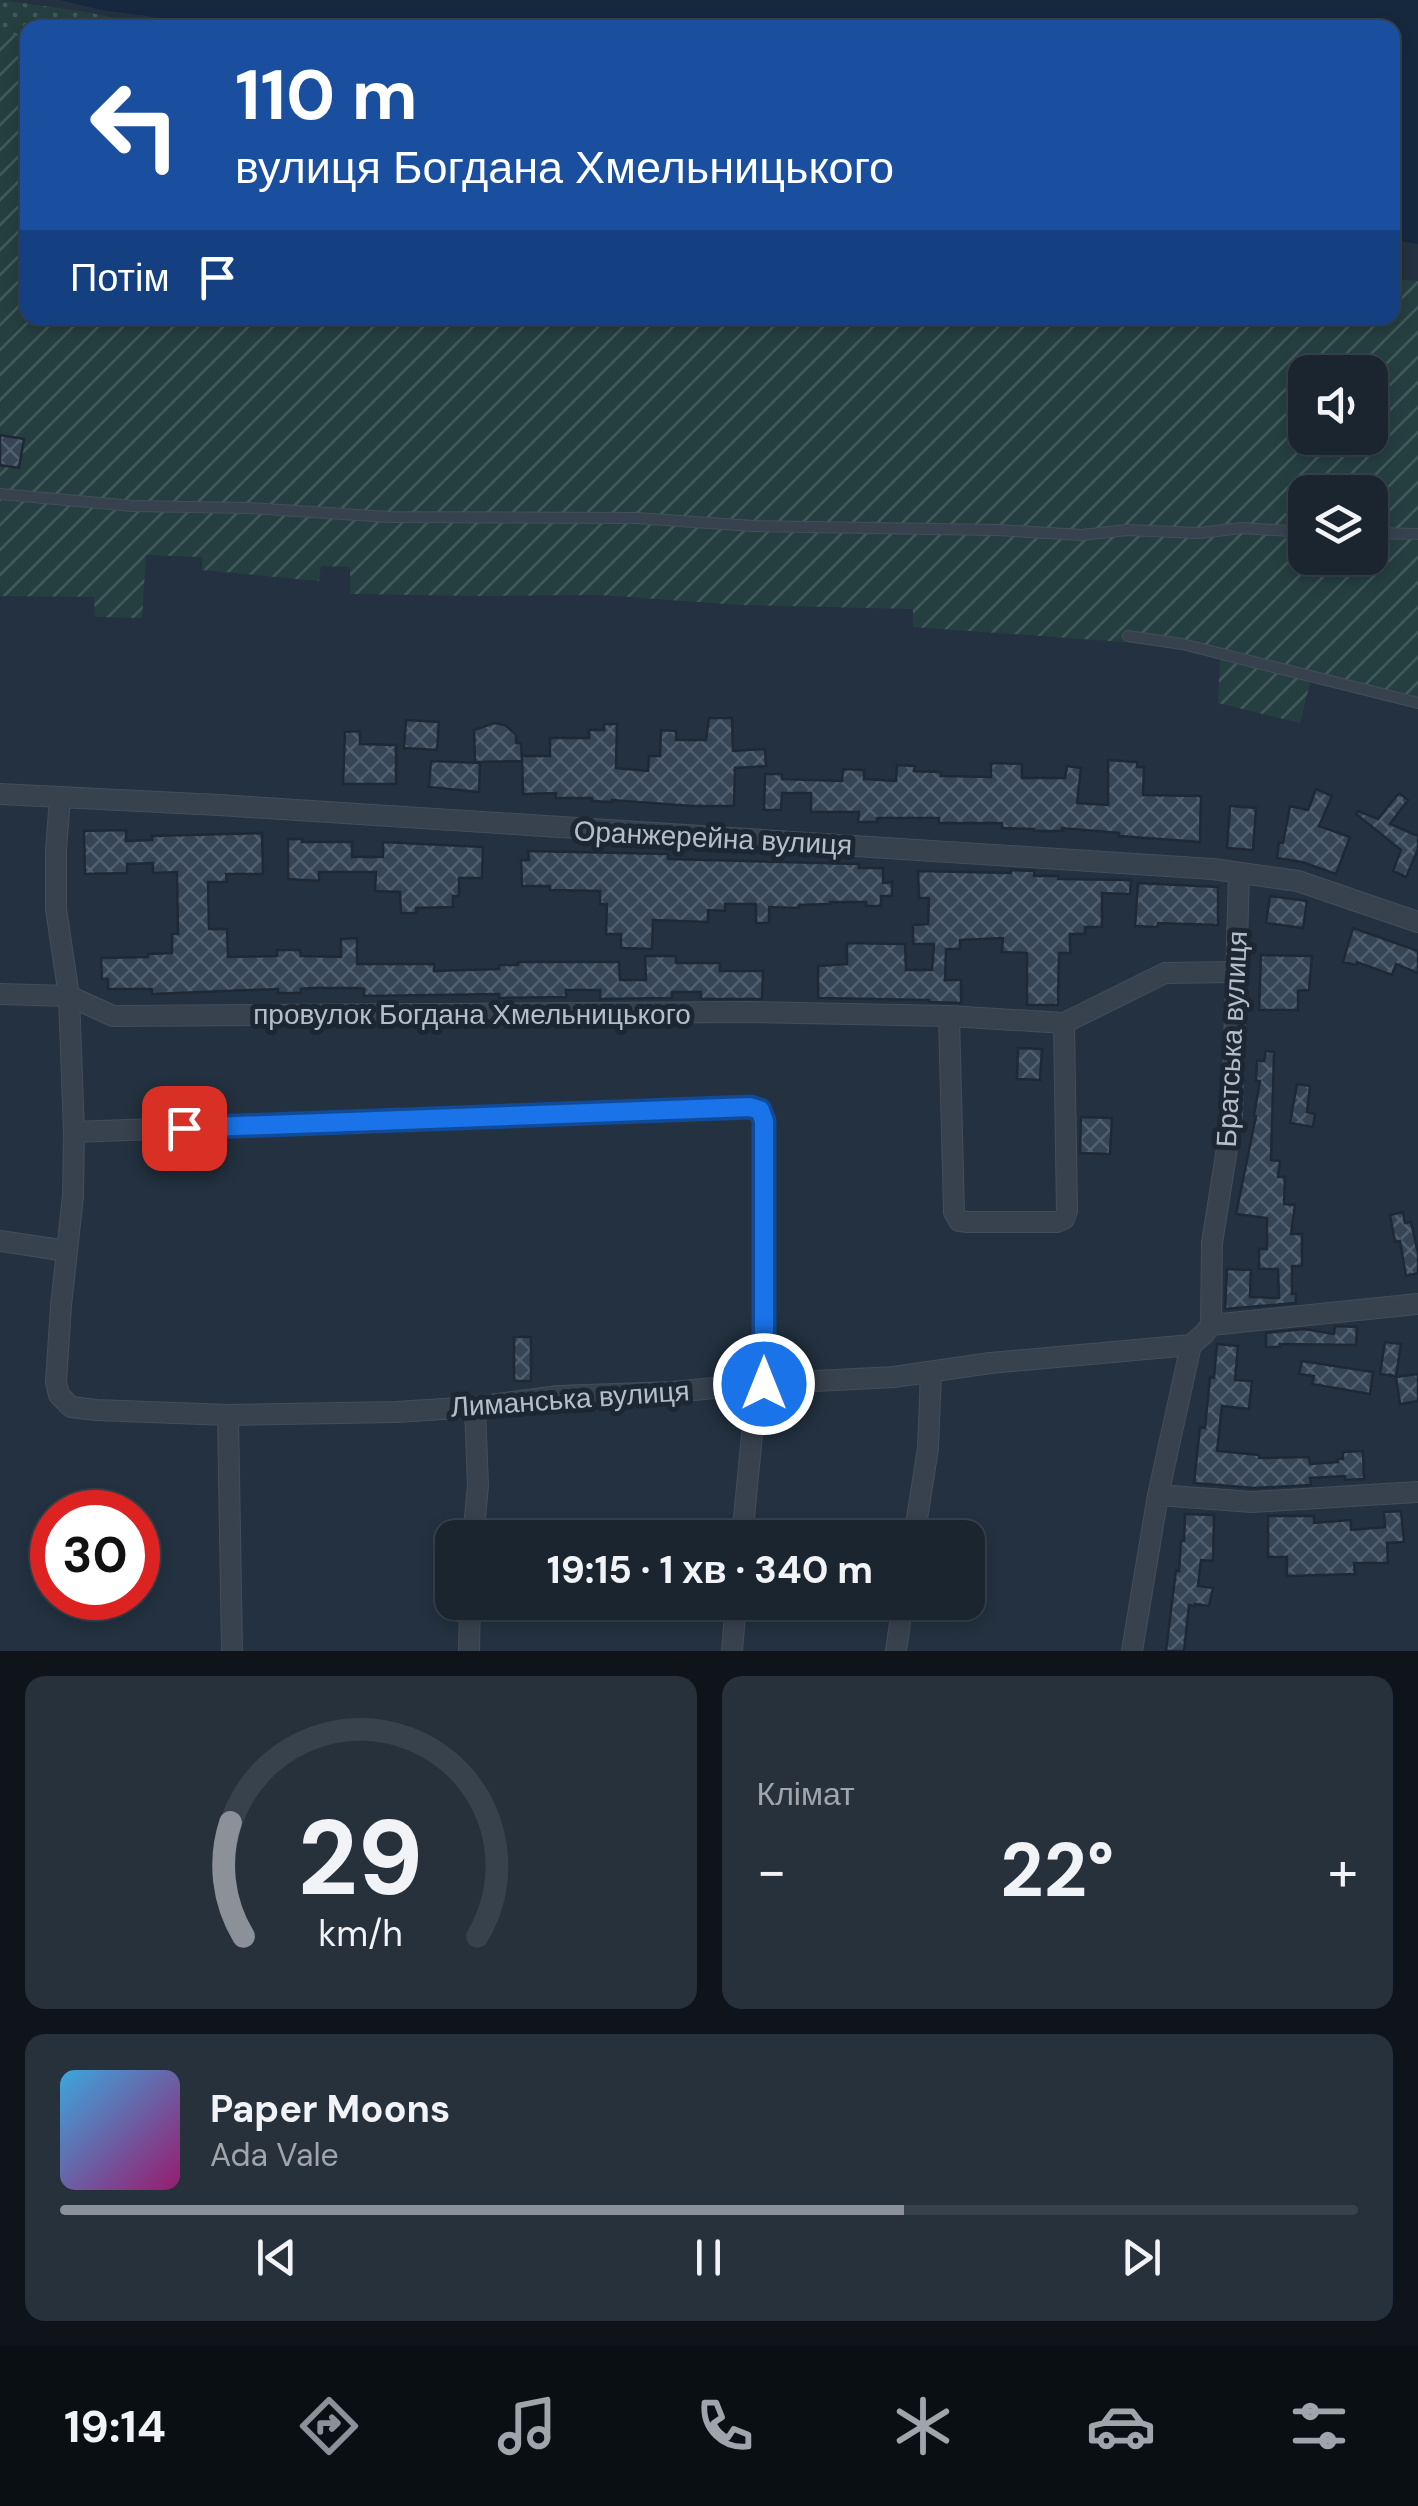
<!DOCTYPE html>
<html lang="uk">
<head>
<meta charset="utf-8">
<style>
	:root { --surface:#1a2530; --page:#27313c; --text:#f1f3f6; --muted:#9fa5ab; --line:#38424c; --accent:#8c9099 }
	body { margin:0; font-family:"DM Sans",sans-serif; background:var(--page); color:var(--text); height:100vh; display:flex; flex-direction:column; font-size:38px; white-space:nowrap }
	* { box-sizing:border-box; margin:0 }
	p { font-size:32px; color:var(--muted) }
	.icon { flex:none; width:55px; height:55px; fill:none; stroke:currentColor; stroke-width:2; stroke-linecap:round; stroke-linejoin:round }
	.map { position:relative; height:1651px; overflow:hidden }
	.details { display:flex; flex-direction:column; gap:25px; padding:25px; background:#0e141a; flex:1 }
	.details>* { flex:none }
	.banner { position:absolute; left:20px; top:20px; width:1380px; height:305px; border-radius:20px; box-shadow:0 5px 15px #0003,0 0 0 2px var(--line); background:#1a4fa0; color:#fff; overflow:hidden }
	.tools { position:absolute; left:1288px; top:355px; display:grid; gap:20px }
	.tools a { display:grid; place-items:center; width:100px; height:100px; border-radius:20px; background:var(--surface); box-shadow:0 5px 15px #0003,0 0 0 2px var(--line); font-size:50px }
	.speed { position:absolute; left:30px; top:1490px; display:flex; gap:20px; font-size:50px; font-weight:700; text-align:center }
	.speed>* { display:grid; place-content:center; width:130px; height:130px; border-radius:50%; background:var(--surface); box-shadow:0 5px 15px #0003,0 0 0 2px var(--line); line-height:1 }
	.speed .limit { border:15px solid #d22; background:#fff; color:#111 }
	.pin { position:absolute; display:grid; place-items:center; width:85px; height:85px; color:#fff; margin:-42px; border-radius:20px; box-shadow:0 5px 15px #0006 }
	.me { position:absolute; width:110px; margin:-55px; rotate:0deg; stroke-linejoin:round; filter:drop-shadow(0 0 8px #0008) }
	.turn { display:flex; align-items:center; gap:35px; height:210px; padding:0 50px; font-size:45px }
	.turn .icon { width:130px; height:130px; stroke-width:2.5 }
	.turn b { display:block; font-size:70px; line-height:85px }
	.then { display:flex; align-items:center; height:95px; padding:0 50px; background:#0003; gap:20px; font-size:38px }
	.big { font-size:75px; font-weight:700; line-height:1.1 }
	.details .card { flex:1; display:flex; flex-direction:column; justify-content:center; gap:15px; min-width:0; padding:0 35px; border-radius:20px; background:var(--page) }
	.details .dial { align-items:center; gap:0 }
	.dial svg { height:260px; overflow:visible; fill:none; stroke:var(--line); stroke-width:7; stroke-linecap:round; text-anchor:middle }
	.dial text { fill:var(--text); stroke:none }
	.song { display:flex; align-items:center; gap:30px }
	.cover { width:120px; height:120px; border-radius:15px; background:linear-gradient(135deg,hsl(200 70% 55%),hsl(320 70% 35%)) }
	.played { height:10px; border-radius:5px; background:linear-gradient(90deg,var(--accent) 65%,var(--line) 65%) }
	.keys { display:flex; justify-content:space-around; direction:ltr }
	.heat { display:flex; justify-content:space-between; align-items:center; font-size:55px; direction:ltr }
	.details .tiles { flex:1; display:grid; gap:25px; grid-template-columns:1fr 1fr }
	.card:last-child { grid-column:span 2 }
	.trip { position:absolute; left:435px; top:1520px; width:550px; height:100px; border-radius:20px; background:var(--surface); box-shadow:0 5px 15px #0003,0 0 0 2px var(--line); font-weight:700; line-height:100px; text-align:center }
	.menu { display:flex; height:160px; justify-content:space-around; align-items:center; background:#0a0f13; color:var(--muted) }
	.menu .icon { width:70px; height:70px }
	.menu .on { color:var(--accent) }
	.menu b { font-size:45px; color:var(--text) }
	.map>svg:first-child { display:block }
	.grass { fill:url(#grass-dots) }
	.garden { fill:url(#garden-furrows); fill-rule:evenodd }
	.water { fill:#16283e }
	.building { fill:url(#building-cross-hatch); stroke:#1f2936; stroke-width:2.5 }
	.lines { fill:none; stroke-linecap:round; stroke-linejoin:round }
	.service-casing { stroke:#444e5b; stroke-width:12 }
	.minor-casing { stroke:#444e5b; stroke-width:22 }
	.service { stroke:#38424f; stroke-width:10 }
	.minor { stroke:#38424f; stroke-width:20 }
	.route-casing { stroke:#114b97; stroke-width:25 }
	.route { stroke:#1a73e8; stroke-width:18 }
	.labels { text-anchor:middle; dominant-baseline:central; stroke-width:10; stroke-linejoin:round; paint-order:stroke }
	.street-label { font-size:28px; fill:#b4bdca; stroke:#1d2734 }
</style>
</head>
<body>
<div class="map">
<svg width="1418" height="1651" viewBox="0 0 1418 1651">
	<defs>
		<pattern id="grass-dots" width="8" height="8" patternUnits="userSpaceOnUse" patternTransform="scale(2.5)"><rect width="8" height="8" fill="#253f40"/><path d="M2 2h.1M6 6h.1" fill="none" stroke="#42595a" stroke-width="1.8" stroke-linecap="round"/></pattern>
		<pattern id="garden-furrows" width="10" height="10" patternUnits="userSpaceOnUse" patternTransform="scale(2.5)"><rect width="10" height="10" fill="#253f40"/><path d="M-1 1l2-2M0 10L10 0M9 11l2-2" fill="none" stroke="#42595a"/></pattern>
		<pattern id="building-cross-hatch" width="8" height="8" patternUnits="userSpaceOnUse" patternTransform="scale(2.5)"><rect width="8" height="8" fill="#354556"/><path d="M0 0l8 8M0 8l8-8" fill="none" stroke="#505e6d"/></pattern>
	</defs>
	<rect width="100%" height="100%" fill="#233140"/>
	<!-- grass -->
	<path class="grass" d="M0 0 81 11 143 24 179 27 28 28 27 37 0 34Z"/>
	<!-- garden -->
	<path class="garden" d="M0 34 27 37 28 318H1106L1147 324 1148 318H1392L1393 279 1418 281V707L1311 679 1300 723 1218 703 1220 659 1190 651 1137 643 913 627V609L740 605 600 595 477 596 350 594V567L321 566 319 581 202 570V557L146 555 142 618 95 617 94 597 0 596ZM1305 372H1370V438H1305ZM1305 492H1370V558H1305Z"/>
	<!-- water -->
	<path class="water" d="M60 0H1418V244L1393 240 1392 28H225L170 22 148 16 101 10Z"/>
	<!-- building -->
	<path class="building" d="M0 435 24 439 19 468 0 465Z
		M709 718H732L733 751 765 749 766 766 735 768 734 806H692L612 800V802L592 801V798H556V793L523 794 522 756H550V738H589V730H604V724H617L616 768 648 771 649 756H660L661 730 676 731V740H706Z
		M406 720 439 722 437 750 404 748Z
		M494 723 505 725 516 735V743H521L522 761 475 762 474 730Z
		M360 731V744L396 745V784H343L345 732Z
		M1108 760 1137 762V767H1144L1143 795 1201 796 1200 842 1119 836V833L1062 828V831H1034V829L1002 828V823H939V818H877V822H858L859 812H811V793H782L781 810H764L765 774H782V779L842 781 843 769 864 770V779L896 781 897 765 915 766 914 771 941 772V776L991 777V763L1022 764V778H1065L1067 766 1081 768 1077 803 1108 805Z
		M431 761 480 763 479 792 429 787Z
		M1316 789 1332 796 1319 826 1350 837 1336 874 1302 862 1277 858 1279 842 1283 843 1290 806 1308 810Z
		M1399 793 1408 800 1390 824 1418 836V849L1406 877 1393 871 1401 850 1356 814 1358 811 1378 819Z
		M1230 806 1256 808 1253 850 1227 848Z
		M126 830V841L152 840V836L262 833 263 874H226L227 882H208L209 929H227L228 957 277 956V950H300L301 956 341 957V939L357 938V964H434V971L499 969V965H518V962H619L620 980H646L645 956H676V963H720V971H763L762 999H701V992H672V998L600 999V990H566V997L499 998V994L364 996V989L359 988H312L301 989V993H278V989L152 994V989H108V979H102L101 958 148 957V954L172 953V934H178L177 872 153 873V863L127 864V873L85 874 84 831Z
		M288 839H302V842H352V857H383V842L483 847 482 878H459V896H453V907L416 908V913H401L400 892 375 891 376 872H319V881L288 879Z
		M528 851 668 854V859L859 864V868H883V883L892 882V896H881V906H866V902H830V904L799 905V908L769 907V923H756V904H725V911L708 910V922L653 920 652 949 621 948V934H606L607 904H600V891L550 890V886H522L521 860H529Z
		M1011 870 1034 871V876H1058V879L1131 880 1130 894 1102 893V927H1085V934H1070V953H1059L1058 1005H1027V953L1002 952 1003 938 960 940V949H946L945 980H961V1003L929 1002V1000L818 998V966L847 964V943L905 944 906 970H932L934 944H913V925L928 924 929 898H919L918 871 1011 873Z
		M1138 883 1218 887V925L1158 923 1157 927 1135 926Z
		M1270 896 1307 901 1303 928 1266 923Z
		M1353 928 1418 951V973L1396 964 1392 975 1357 962 1356 965 1343 962Z
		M1261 955 1312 956 1309 990 1298 991V1010H1259Z
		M1018 1048 1042 1049 1040 1080 1017 1079Z
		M1266 1051 1274 1052 1271 1160 1280 1161 1278 1177H1285L1284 1204 1295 1205 1291 1234H1302V1266H1292V1294H1296V1303L1225 1309 1227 1269 1251 1270 1250 1297 1279 1298 1278 1269H1259V1249H1267V1218L1236 1214 1256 1116 1254 1115 1260 1081H1256L1257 1061H1264Z
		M1297 1084 1310 1086 1307 1112 1315 1114 1313 1127 1290 1123Z
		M1081 1117 1112 1118 1110 1154 1080 1153Z
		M1403 1212 1405 1223 1411 1222 1418 1253V1273L1406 1276 1400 1241 1395 1242 1390 1215Z
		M1335 1326 1357 1327 1356 1345 1280 1344V1347H1266V1333L1304 1329 1334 1334Z
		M514 1337H531V1381H514Z
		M1385 1342 1401 1344 1396 1376 1380 1374Z
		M1217 1344 1238 1346 1235 1380 1252 1381 1249 1409 1222 1406 1217 1451 1259 1455V1458L1309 1457 1310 1464 1338 1462 1337 1459H1343V1452L1363 1451 1364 1479 1345 1480V1476L1310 1478 1311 1485 1254 1488 1194 1483 1200 1427 1205 1428 1210 1377 1214 1378Z
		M1302 1361 1373 1372 1370 1394 1312 1384 1314 1376 1299 1374Z
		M1418 1374V1401L1400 1404 1396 1377Z
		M1401 1511 1404 1542 1387 1543 1388 1563H1354L1355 1574 1287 1576V1557H1268V1516H1314V1523L1351 1520V1530L1385 1527 1384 1512Z
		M1185 1514 1214 1515 1213 1561 1201 1560 1198 1586 1213 1588 1209 1606 1195 1604V1606L1189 1605 1184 1651H1166L1176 1570 1179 1571 1181 1541H1184Z"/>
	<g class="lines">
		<defs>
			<path id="service" d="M0 494 133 506 249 508 389 517 636 518 753 526 997 530 1082 535 1127 530 1199 533 1241 528 1305 532
				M1370 533 1418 534
				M1128 636 1182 644 1418 703"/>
			<path id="minor" d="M0 794 219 805 1213 869 1298 881 1418 922
				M60 798 56 850V909L69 996 74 1132 73 1196 61 1306 56 1382 59 1395 71 1407 96 1410 228 1415 396 1412 475 1407 558 1396 672 1392 757 1384 894 1377 990 1363 1191 1345 1204 1334 1211 1325 1418 1304
				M0 994 69 996 113 1016 747 1012 949 1016 1064 1023 1165 973 1236 972
				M949 1016 954 1212 959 1221 968 1222H1057L1064 1219 1067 1211 1064 1023
				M74 1132 750 1107 759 1110 764 1121V1383
				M0 1241 67 1251
				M1211 1325 1212 1243 1232 1117 1239 873
				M228 1415 232 1651
				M1158 1495 1252 1502 1418 1492
				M473 1538 478 1486 475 1407
				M742 1538 757 1384
				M914 1538 928 1448 931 1373
				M469 1651 470 1602
				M732 1651 736 1602
				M896 1651 903 1602
				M1132 1651 1158 1495 1191 1345"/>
		</defs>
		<!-- service casing -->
		<use href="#service" class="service-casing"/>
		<!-- minor casing -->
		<use href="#minor" class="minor-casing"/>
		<!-- service -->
		<use href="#service" class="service"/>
		<!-- minor -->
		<use href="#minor" class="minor"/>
	</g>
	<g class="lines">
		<defs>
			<path id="route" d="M184 1128 750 1107 760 1110 764 1121V1384"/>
		</defs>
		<!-- route casing -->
		<use href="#route" class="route-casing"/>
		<!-- route -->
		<use href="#route" class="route"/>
	</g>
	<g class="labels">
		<!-- street labels -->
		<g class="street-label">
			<text transform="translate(713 838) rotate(3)">Оранжерейна вулиця</text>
			<text x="472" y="1014">провулок Богдана Хмельницького</text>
			<text transform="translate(1232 1039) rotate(-87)">Братська вулиця</text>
			<text transform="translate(570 1399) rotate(-4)">Лиманська вулиця</text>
		</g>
	</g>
</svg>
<div class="tools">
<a><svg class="icon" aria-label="sound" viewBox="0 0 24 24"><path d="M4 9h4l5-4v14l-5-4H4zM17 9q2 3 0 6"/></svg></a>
<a><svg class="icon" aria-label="layers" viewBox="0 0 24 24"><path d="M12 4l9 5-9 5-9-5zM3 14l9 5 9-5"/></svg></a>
</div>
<div class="speed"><div class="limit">30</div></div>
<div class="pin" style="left:184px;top:1128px;background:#d93025"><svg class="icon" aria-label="arrive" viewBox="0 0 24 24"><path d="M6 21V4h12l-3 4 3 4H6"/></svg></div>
<svg class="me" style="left:764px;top:1384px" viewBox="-20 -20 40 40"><circle r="17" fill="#1a73e8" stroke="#fff" stroke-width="3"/><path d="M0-11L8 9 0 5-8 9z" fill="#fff"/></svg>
<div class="trip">19:15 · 1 хв · 340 m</div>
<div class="banner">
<div class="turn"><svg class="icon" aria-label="left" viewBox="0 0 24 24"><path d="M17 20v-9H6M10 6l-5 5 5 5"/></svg><div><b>110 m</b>вулиця Богдана Хмельницького</div></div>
<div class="then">Потім<svg class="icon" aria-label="arrive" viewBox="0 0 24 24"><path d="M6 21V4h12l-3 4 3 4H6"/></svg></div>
</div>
</div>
<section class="details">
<div class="tiles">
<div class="card dial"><svg viewBox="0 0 100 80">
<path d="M14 69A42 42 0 1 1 86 69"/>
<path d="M14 69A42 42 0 0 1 10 34" stroke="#8c9099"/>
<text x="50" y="56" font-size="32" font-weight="700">29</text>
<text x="50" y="72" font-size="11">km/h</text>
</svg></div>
<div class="card"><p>Клімат</p>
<div class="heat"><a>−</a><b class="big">22°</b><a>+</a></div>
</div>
<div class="card">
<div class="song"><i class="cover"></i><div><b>Paper Moons</b><p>Ada Vale</p></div></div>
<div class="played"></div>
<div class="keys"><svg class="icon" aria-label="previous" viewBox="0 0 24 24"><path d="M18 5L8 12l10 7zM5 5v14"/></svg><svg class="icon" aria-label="pause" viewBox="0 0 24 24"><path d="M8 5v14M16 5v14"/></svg><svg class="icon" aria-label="next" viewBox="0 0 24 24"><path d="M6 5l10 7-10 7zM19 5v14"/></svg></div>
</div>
</div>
</section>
<nav class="menu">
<b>19:14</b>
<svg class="icon on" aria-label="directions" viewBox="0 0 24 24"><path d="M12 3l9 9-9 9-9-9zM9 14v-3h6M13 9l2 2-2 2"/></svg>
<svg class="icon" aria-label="music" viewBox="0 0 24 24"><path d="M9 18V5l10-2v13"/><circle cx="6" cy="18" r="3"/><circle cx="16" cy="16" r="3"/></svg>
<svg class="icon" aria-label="phone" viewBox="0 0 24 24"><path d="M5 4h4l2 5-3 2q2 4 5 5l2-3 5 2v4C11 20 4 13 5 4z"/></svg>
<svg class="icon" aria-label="climate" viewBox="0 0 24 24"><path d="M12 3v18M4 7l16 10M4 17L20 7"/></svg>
<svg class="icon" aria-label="car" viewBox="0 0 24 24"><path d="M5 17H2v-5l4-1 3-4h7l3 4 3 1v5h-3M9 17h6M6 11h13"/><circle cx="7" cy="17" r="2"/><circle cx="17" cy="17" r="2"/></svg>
<svg class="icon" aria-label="filters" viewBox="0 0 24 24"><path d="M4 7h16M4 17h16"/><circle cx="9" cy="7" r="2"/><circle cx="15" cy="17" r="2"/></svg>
</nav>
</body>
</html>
